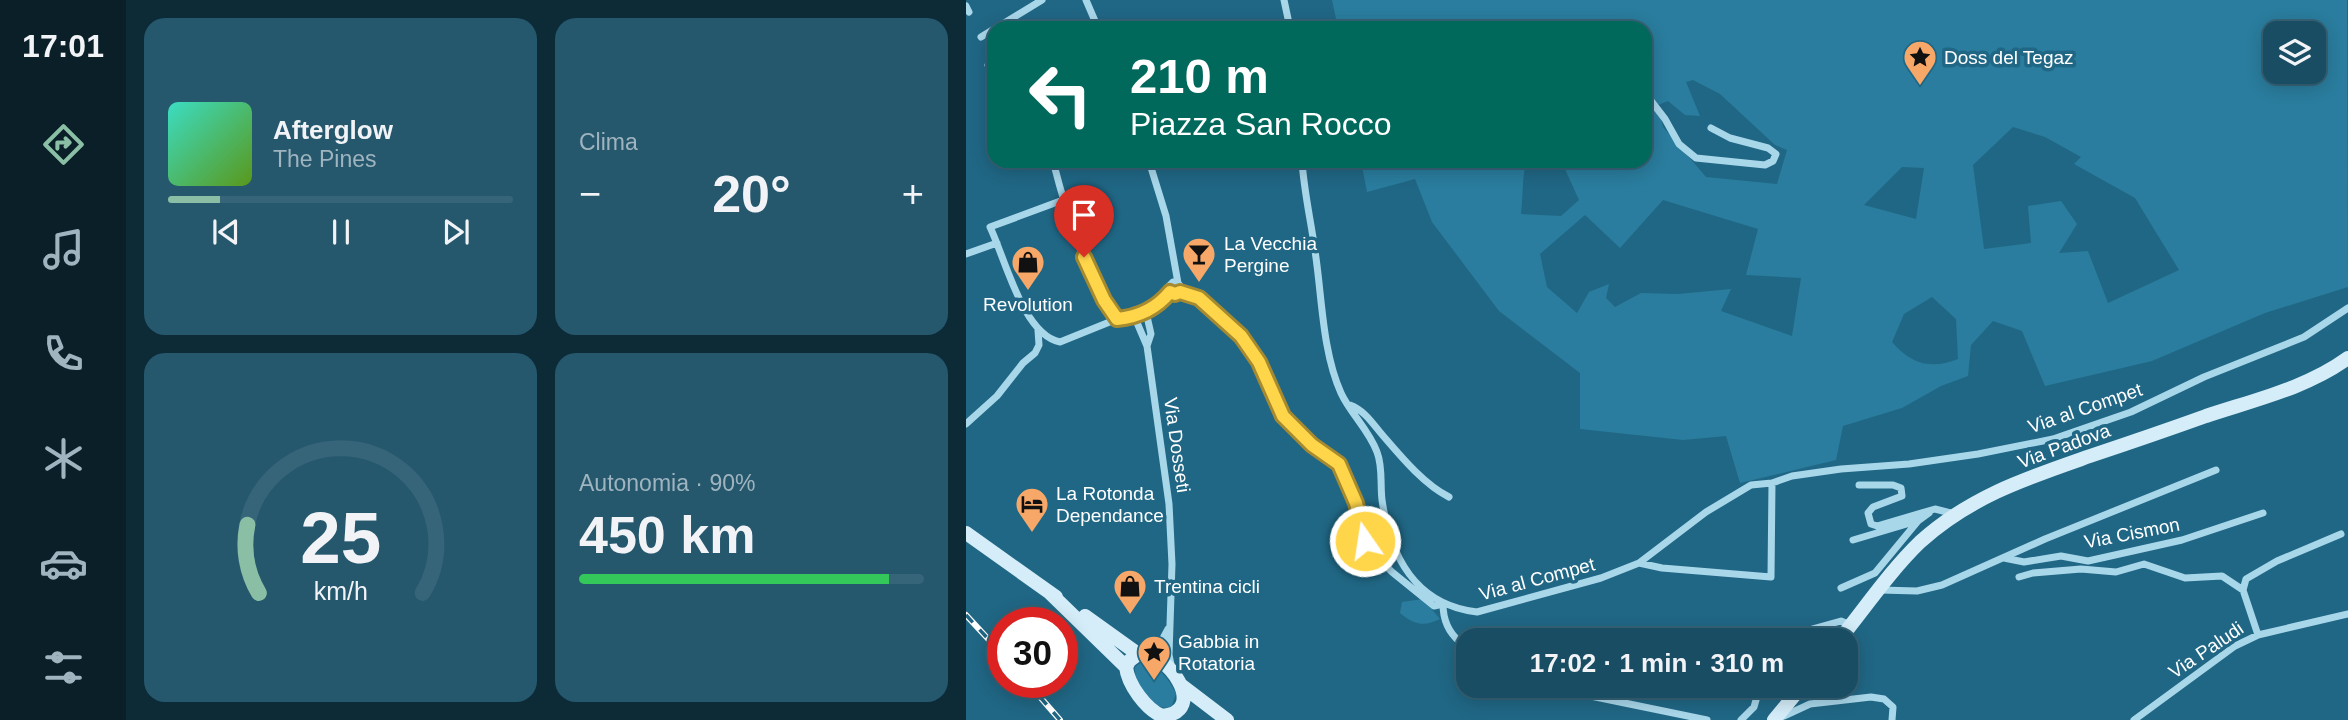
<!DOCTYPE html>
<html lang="it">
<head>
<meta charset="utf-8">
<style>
	:root { --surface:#184d64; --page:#25576d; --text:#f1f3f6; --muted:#9fb4bf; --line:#366478; --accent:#8abfa5 }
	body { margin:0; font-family:Arial,sans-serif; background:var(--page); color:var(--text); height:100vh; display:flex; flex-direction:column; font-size:26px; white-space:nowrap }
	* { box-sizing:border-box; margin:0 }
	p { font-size:23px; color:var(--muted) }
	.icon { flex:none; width:38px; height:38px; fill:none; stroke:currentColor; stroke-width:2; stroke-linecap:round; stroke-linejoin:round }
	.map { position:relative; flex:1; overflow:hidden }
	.side { display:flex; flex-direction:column; gap:18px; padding:18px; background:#0d2a37; width:840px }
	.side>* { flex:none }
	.top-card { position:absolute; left:21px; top:21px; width:665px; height:147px; border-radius:21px; box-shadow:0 4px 18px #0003,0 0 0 2px var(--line); background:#00695c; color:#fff; overflow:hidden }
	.tools { position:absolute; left:1297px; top:21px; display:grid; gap:14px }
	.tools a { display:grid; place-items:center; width:63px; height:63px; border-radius:14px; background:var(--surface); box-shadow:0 4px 18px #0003,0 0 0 2px var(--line); font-size:35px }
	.speed { position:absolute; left:21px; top:607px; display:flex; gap:14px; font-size:35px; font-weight:700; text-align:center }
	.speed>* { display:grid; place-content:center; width:91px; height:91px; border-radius:50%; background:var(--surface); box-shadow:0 4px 18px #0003,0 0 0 2px var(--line); line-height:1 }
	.speed .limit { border:10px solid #d22; background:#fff; color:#111 }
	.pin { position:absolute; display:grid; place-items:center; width:60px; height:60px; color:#fff; margin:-72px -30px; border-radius:50% 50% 50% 0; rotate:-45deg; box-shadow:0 0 7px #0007 }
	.pin .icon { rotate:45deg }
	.me { position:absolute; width:77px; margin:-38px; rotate:347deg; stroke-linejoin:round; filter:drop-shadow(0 0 5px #0008) }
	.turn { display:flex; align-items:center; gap:24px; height:147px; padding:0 28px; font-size:32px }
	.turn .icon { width:91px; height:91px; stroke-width:2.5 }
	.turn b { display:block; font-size:49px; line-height:60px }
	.big { font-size:52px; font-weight:800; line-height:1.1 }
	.side .tile { flex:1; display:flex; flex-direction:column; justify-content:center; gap:10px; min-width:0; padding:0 24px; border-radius:21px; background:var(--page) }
	.side .dial { align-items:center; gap:0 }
	.dial svg { height:182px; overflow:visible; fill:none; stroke:var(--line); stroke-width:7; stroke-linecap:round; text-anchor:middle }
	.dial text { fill:var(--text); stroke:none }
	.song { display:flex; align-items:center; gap:21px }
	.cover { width:84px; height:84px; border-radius:10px; background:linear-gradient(135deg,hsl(170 70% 55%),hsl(90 70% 35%)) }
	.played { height:7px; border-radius:4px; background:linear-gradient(90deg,var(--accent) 15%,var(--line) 15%) }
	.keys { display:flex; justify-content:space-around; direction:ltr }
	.heat { display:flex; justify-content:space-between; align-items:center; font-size:38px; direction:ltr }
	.charge { height:10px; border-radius:5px; background:linear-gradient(90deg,#34c759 90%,var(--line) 0) }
	.side .tiles { flex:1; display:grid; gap:18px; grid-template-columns:repeat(2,1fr) }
	.trip { position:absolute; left:490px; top:628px; width:402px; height:70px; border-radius:21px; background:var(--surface); box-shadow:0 4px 18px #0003,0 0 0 2px var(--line); font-weight:800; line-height:70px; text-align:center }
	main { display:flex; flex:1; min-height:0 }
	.tabs { display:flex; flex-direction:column; width:126px; justify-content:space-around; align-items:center; background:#0a1f28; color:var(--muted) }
	.tabs .icon { width:49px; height:49px }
	.tabs .on { color:var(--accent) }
	.tabs b { font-size:32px; color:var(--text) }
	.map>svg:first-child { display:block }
	.green { fill:#2a7d9e; fill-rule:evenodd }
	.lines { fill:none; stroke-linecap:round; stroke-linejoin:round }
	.street { stroke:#a9d7ea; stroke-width:7 }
	.secondary { stroke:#d4edf8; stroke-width:14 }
	.rail-casing { stroke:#fff; stroke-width:6 }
	.rail { stroke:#206785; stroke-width:3.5; stroke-dasharray:10; stroke-linecap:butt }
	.route-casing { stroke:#a68a30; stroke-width:18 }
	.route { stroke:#ffd54a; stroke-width:12 }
	.labels { text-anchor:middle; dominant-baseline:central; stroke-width:7; stroke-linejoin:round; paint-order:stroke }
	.poi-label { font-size:19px; fill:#fff; stroke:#206785; text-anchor:start }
	.street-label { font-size:19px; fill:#fff; stroke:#206785 }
</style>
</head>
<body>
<main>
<nav class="tabs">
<b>17:01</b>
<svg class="icon on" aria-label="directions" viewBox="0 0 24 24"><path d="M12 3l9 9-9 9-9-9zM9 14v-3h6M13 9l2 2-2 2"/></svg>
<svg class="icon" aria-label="music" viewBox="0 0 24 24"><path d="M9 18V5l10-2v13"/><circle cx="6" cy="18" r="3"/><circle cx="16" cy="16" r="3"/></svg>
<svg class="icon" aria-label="phone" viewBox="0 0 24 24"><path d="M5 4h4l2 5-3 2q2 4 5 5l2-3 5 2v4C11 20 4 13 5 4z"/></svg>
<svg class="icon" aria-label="climate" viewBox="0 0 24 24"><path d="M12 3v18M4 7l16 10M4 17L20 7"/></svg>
<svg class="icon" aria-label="car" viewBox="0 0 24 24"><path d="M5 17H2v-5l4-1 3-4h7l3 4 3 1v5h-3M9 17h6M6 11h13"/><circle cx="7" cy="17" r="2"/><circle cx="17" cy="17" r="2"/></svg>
<svg class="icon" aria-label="filters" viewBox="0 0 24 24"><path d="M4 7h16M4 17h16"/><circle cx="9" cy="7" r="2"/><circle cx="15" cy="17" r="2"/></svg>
</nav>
<section class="side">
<div class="tiles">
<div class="tile">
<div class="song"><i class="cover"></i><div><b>Afterglow</b><p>The Pines</p></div></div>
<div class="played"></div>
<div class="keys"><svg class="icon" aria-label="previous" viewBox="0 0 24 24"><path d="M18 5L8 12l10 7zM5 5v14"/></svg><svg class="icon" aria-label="pause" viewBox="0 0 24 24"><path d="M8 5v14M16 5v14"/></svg><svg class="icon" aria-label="next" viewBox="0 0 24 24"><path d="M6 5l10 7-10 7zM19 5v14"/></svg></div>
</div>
<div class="tile"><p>Clima</p>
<div class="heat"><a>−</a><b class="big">20°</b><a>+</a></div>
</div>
<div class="tile dial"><svg viewBox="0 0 100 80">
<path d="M14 69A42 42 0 1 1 86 69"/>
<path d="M14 69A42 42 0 0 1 9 39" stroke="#8abfa5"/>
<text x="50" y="56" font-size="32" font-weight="700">25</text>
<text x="50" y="72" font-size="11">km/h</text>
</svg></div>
<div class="tile"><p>Autonomia · 90%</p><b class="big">450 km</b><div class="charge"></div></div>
</div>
</section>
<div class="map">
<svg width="1382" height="720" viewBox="0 0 1382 720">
	<rect width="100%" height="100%" fill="#206785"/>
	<!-- green -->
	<path class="green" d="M366 0H1381L1382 287 1299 313 1186 361 1079 386 1056 331 1027 321 1005 345 1002 376 975 386 936 408 877 426 870 460 774 483 760 436 717 440 614 429V373L533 311 466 222 449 179 401 192 395 161H561C556 172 557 200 555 214L595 216 613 200 598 167 573 163 572 161H679V28H372ZM1309 33H1348V72H1309ZM727 80 754 94 809 145 821 150 811 184 740 177 697 127 692 105 702 101 719 115 734 116 720 82ZM1047 127 1079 137 1115 157 1108 164 1169 198 1213 270 1142 303 1122 251 1093 253 1111 224 1095 201 1062 206 1065 243 1018 249 1007 165ZM936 167 958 168 950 219 898 205ZM697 200 792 229 780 275 835 278 826 336 755 311 765 289 712 294 675 293 649 307 640 298 643 284 623 292 611 313 581 287 574 254 619 215 654 248ZM966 297 990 319 992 359C965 370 945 364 926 342L938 314Z
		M457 599 474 619C458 627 448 625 434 613L436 602Z
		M177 661C191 664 204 680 210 694L205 707C186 712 167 683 169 667Z"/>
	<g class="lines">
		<!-- street -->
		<path class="street" d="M120 0 132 28
			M318 0 324 28
			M0 6 3 12
			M30 28 76 0
			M15 37 28 29
			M22 65 28 68
			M679 93 699 119 713 144 730 158 799 165 807 161 810 154 802 148 764 138 745 128
			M87 161C101 216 119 273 151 319
			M183 161 200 216 212 283
			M336 161C338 192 345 221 349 251 356 295 356 351 375 393 384 413 403 430 411 452 417 467 414 484 416 500 424 555 449 605 511 612L635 578 673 563 740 512 785 485 806 483 826 476 875 469 943 464 1012 454 1087 439 1165 412 1238 377 1338 337 1382 308
			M97 200 24 227C39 258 57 335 94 342L151 319 169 318 195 304 204 292
			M0 254 31 243
			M207 282 212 283 215 287 214 292 209 294 204 292 203 286Z
			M214 292 233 298 275 336 293 362 317 416 346 445 373 464 390 503 399 541 403 549 426 572 468 606 477 604
			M180 312 185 334 181 346
			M169 318 181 346 203 504 206 564 203 655 206 669
			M384 405C400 411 408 426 419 438 437 459 459 485 483 497
			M0 424 31 396 57 363 69 353 73 345 72 330
			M893 485H927L935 488 936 496 907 507 902 513 905 524 911 526 969 509 989 514
			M887 540 951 521
			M1038 558 1058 562 1095 556 1122 561 1216 540 1297 513
			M673 563 696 568 805 577 806 483
			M1053 577 1067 573 1115 569 1150 572 1178 564 1219 578 1256 576 1277 590
			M875 588 909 573 952 521 963 513
			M914 590 951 591 976 585 1079 539 1250 470
			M477 604C477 619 482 632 494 642L502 641
			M1292 635 1277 590 1280 579 1311 561 1375 534
			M507 640 602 630 695 640
			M815 640 821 636 875 621 885 625
			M179 652 195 642 202 629
			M610 693 741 720
			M818 716 844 704 905 697 918 699 927 707 926 720
			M775 720 788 707 794 686
			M1168 720 1269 646 1292 635 1382 614"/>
		<!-- secondary -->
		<path class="secondary" d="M0 533 90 597
			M84 593 160 667C162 685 180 709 196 716 244 712 201 649 172 654L163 661 160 667
			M119 616 172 654
			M873 640C899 608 924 571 954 542 1005 496 1061 478 1124 456 1163 443 1201 430 1240 416 1288 400 1341 388 1382 358
			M215 685 261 720
			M808 720 836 686"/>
		<defs>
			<path id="rail" d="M0 615 37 655
				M61 682 94 720"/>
		</defs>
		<!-- rail casing -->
		<use href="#rail" class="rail-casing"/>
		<!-- rail -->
		<use href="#rail" class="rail"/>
	</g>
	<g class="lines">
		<defs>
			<path id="route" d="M118 257 138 300 151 319C173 317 190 309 204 292L209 294 214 292 233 298 275 336 293 362 317 416 346 445 373 464 390 503 399 541"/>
		</defs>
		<!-- route casing -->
		<use href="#route" class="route-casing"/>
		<!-- route -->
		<use href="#route" class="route"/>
	</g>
	<!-- icons -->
	<defs>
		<symbol id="sight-pin" viewBox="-11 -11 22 30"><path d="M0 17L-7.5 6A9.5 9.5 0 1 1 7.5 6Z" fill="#f7a869" stroke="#206785"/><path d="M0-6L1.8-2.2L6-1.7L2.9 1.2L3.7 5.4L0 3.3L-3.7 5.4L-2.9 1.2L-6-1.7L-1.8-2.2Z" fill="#111"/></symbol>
		<symbol id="bar-pin" viewBox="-11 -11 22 30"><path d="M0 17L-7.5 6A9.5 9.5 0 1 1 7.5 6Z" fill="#f7a869" stroke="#206785"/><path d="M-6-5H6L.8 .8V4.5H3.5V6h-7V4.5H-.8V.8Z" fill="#111"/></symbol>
		<symbol id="shop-pin" viewBox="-11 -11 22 30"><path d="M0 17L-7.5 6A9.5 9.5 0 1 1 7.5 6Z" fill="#f7a869" stroke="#206785"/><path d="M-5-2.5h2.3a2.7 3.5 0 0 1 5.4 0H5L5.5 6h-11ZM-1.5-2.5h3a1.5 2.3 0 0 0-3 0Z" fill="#111"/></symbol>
		<symbol id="hotel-pin" viewBox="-11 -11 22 30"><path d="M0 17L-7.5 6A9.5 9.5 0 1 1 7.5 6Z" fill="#f7a869" stroke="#206785"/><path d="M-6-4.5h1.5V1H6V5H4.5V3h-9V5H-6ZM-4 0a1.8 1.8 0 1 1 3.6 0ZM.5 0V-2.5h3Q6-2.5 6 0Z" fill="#111"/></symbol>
	</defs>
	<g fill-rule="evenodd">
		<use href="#sight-pin" x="935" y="38" width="38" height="52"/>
		<use href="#bar-pin" x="214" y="235" width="38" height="52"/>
		<use href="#shop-pin" x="43" y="243" width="38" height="52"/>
		<use href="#hotel-pin" x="47" y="485" width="38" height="52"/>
		<use href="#shop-pin" x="145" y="567" width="38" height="52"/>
		<use href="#sight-pin" x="169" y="633" width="38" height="52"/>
	</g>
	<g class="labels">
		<!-- poi labels -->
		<g class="poi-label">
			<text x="978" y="57">Doss del Tegaz</text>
			<text x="258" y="243">La Vecchia<tspan x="258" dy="22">Pergine</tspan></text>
			<text x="62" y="304" text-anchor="middle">Revolution</text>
			<text x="90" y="493">La Rotonda<tspan x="90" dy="22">Dependance</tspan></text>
			<text x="188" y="586">Trentina cicli</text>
			<text x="212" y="641">Gabbia in<tspan x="212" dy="22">Rotatoria</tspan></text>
		</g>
		<!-- street labels -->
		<g class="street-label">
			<text transform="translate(1119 408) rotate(-19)">Via al Compet</text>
			<text transform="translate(211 445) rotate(82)">Via Dosseti</text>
			<text transform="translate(1098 446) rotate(-20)">Via Padova</text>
			<text transform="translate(1166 533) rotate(-11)">Via Cismon</text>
			<text transform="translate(571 579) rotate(-15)">Via al Compet</text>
			<text transform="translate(1240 650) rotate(-34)">Via Paludi</text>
		</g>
	</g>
</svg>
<div class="tools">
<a><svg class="icon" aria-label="layers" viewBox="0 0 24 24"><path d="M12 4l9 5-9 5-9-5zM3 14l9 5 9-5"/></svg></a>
</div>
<div class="speed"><div class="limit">30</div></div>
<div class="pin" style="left:118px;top:257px;background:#d93025"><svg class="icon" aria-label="arrive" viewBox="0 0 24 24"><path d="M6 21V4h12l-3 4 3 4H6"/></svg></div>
<svg class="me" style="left:399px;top:541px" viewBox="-20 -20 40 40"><circle r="17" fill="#ffd54a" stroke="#fff" stroke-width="3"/><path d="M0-11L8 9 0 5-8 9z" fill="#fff"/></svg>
<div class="trip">17:02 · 1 min · 310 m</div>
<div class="top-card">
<div class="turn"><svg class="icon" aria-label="left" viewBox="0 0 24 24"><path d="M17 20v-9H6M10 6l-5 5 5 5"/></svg><div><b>210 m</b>Piazza San Rocco</div></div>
</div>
</div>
</main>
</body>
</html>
